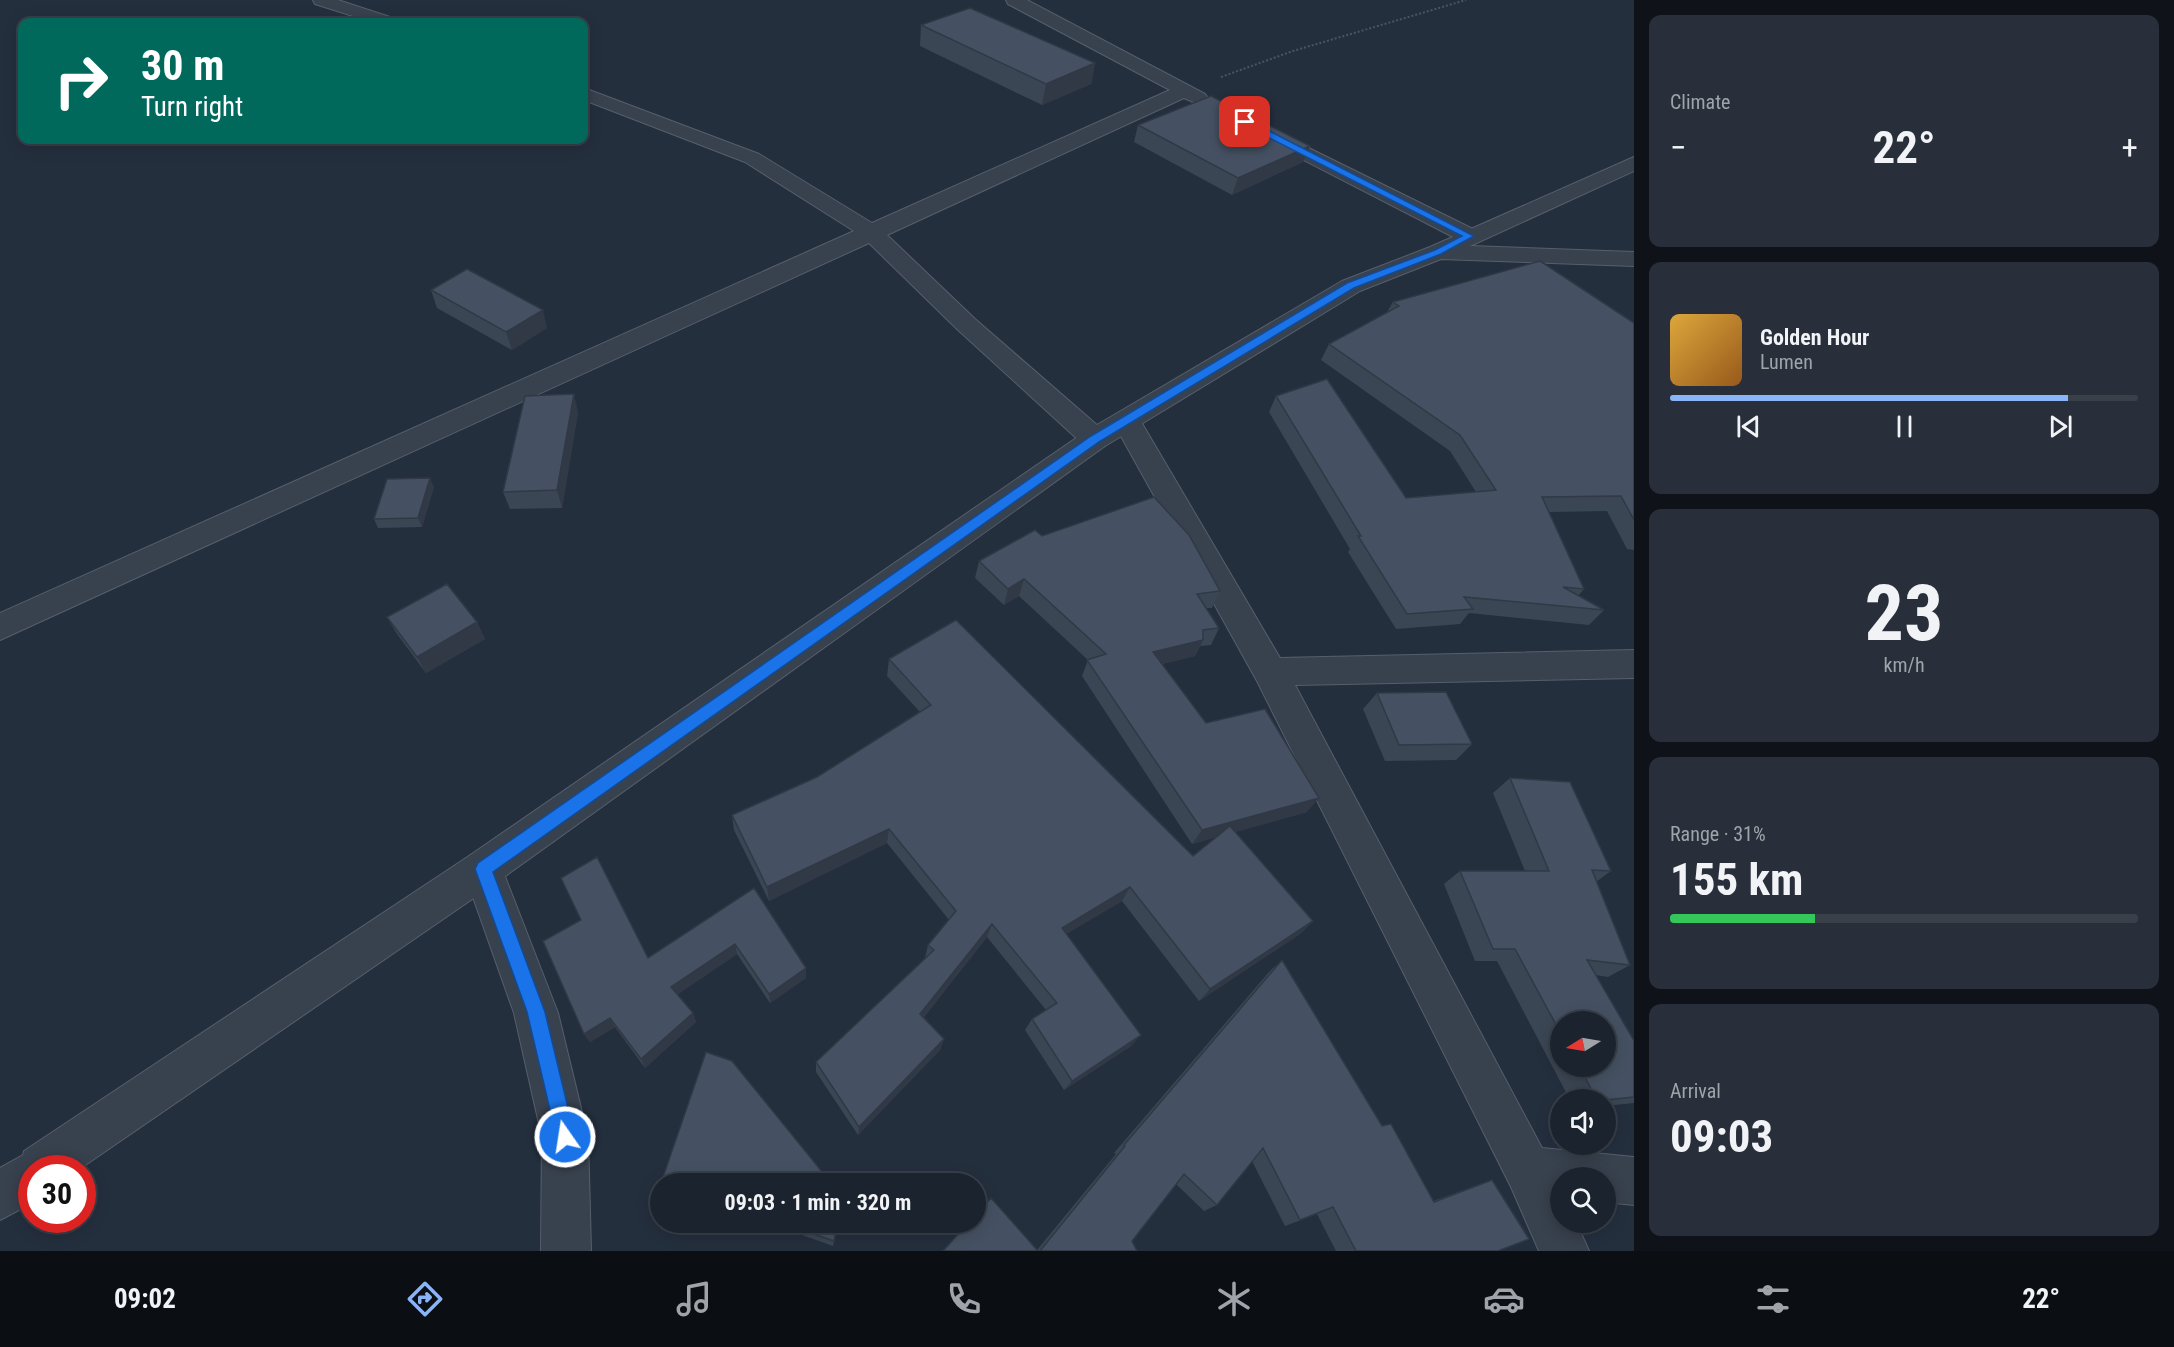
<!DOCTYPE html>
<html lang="en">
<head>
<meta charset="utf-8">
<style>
	:root { --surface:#1b232e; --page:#282f3a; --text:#f1f3f6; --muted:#a0a4aa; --line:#39404a; --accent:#8ab4f8 }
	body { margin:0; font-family:"Roboto Condensed",sans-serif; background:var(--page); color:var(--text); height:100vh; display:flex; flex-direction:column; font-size:22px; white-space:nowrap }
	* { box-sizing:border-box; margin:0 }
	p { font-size:20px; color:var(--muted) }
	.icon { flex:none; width:33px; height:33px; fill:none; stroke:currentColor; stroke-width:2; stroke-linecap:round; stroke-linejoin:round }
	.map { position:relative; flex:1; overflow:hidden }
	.details { display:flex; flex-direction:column; gap:15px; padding:15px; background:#0f1319; width:540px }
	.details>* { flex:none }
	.banner { position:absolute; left:18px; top:18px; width:570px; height:126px; border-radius:12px; box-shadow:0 3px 15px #0003,0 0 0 2px var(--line); background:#00695c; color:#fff; overflow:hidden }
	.needle { width:39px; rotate:259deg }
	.fabs { position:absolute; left:1550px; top:1011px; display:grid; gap:12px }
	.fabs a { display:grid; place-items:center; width:66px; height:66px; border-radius:50%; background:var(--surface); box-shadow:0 3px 15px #0003,0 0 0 2px var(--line); font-size:30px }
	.speed { position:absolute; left:18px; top:1155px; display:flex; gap:12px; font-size:30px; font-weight:700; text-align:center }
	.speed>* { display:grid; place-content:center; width:78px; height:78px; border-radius:50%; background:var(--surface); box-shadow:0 3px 15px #0003,0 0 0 2px var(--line); line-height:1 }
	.speed .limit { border:9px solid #d22; background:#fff; color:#111 }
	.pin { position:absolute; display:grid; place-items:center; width:51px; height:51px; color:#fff; margin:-26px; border-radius:12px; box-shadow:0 3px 9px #0006 }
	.me { position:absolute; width:66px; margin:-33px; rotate:347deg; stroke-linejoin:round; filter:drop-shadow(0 0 4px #0008) }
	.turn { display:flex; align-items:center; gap:21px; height:126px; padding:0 24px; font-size:27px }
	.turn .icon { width:78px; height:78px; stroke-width:2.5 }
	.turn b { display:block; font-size:42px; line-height:51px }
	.big { font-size:45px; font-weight:700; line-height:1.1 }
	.details .card { flex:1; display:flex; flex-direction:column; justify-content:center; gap:9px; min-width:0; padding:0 21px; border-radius:12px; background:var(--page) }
	.details .dial { align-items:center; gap:0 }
	.dial b { font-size:78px; line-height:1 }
	.song { display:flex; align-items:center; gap:18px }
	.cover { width:72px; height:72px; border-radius:9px; background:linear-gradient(135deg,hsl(40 70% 55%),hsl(30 70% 35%)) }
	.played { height:6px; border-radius:3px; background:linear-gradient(90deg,var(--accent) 85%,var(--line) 85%) }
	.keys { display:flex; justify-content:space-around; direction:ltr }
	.heat { display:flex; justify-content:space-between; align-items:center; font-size:33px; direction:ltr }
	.charge { height:9px; border-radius:4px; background:linear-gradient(90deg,#34c759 31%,var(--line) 0) }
	.trip { position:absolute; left:650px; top:1173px; width:336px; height:60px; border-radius:30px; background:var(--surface); box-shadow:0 3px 15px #0003,0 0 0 2px var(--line); font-weight:700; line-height:60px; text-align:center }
	.tab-bar { display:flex; height:96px; justify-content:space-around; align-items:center; background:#0b0e12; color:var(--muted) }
	.tab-bar .icon { width:42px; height:42px }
	.tab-bar .active { color:var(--accent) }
	.tab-bar b { font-size:27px; color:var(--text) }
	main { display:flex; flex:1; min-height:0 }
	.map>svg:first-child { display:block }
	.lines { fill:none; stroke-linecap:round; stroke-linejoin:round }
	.minor-casing { stroke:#565f6c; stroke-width:2 }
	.tertiary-casing { stroke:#565f6c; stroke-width:2 }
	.path { stroke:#44595c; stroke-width:2; stroke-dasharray:2 2; stroke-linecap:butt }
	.minor { fill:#38414e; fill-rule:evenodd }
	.tertiary { fill:#38414e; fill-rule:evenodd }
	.wall { fill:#3b4654; fill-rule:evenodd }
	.shaded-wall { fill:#303945 }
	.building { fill:#455162; stroke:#303945; stroke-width:1.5 }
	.route { fill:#1a73e8; stroke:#114b97; stroke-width:1.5 }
</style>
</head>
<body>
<main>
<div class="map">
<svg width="1634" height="1251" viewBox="0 0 1634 1251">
	<rect width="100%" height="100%" fill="#242f3e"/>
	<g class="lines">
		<defs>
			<path id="minor" d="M313 0H338L393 18 396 22H372L315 4Z
				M1006 0H1027L1205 94 1208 98 1205 102 1198 104 1184 98 887 235 975 319 1105 432 1109 439 1105 446 1095 448 1085 446 957 329 869 243 0 640V613L854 231 745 162 584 100V88L759 154 872 223 1170 90 1008 4Z
				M1268 128 1477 231 1480 236 1477 241 1469 243 1461 241 1261 138 1258 134 1261 130Z
				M1126 411 1136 414 1140 420 1280 658 1634 650V678L1295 685 1542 1148 1634 1157V1205L1605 1202V1178H1560V1222H1576L1589 1251H1539L1511 1187 1257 681 1112 420 1116 414Z
				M483 850 497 856 558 1013 588 1137 591 1251H541L542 1137 514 1013 463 869 469 856Z"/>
			<path id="tertiary" d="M1634 157V171L1470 246 1634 252V266L1441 259 1360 291 1105 446 497 882 81 1168H32V1203L0 1220V1168L23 1155 24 1151 469 856 1085 432 1342 281 1430 247Z"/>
		</defs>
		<!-- minor casing -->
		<use href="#minor" class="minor-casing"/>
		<!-- tertiary casing -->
		<use href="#tertiary" class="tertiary-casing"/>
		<!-- path -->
		<path class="path" d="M1221 77 1293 51 1466 0"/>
		<!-- minor -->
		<use href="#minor" class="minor"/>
		<!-- tertiary -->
		<use href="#tertiary" class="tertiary"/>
	</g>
	<!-- wall -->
	<path class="wall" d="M921 25 1095 63 1091 84 1042 105 920 46Z
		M1138 125 1303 162 1232 195 1134 142Z
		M431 290 547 328 512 350 437 308Z
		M1393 302 1634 323V550L1627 549 1607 511 1549 512 1584 589 1578 596 1604 610 1589 625 1469 613 1460 624 1396 629 1348 552 1350 549 1269 412 1276 396 1406 498 1476 492 1450 451 1321 360 1329 344 1387 312Z
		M578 412 562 508 510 509 503 492Z
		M434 487 422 527 378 528 374 519Z
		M1042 536 1220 591 1212 608H1206L1219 628 1211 645 1200 646 1195 656 1162 664 1206 723 1307 812 1235 832 1313 921 1300 934 1199 1001 1122 901 1066 934 1131 1046 1064 1090 1025 1030 1032 1019 1046 1010 987 937 924 1017 944 1039 940 1050 858 1135 816 1072V1062L925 958 928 945 949 920 887 843 769 901 734 830 732 815 817 777 920 712 887 676 889 659 1193 856 1217 837 1192 844 1082 676 1088 660 1019 596 1004 605 975 578 979 561Z
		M387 617 477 622 485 639 426 673 397 634Z
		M1377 693 1472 744 1456 760 1385 761 1363 709Z
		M1510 778 1611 871 1596 882 1630 965 1608 977 1596 975 1633 1039H1634V1103L1605 1106V1100H1570L1497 961H1475L1444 884 1460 871H1525L1493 793ZM1560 1022 1605 1066H1560Z
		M754 888 806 968V978L770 1003 737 954 678 994 693 1013 696 1022 645 1068 615 1027 590 1042 584 1034Z
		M1282 960 1382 1126 1433 1201 1492 1180 1498 1251H1336L1317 1214 1285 1226 1252 1161 1217 1205 1204 1211 1176 1184 1132 1241 1137 1251H943L1037 1250 1116 1154 1114 1153 1269 972Z
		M765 1222H839L833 1246Z"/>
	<!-- shaded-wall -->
	<path class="shaded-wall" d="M1095 63 1091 84 1042 105 1046 84Z
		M1310 146 1303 162 1232 195 1238 178Z
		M543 310 547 328 512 350 506 332Z
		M574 394 578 412 562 508 557 490Z
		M430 478 434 487 422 527 418 518Z
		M1024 579 1019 596 1004 605 1008 589Z
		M477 622 485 639 426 673 417 657Z
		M1203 640 1195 656 1145 668 1153 652Z
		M1319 798 1307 812 1192 844 1202 830Z
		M889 829 887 843 769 901 767 887Z
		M1130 887 1122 901 1055 941 1062 928Z
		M1313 921 1300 934 1199 1001 1210 989Z
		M992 924 987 937 917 1025 920 1014Z
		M735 944 737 954 675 996 671 987Z
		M806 968V978L770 1003 769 994Z
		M693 1013 696 1022 645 1068 641 1059Z
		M610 1018 615 1027 590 1042 584 1034Z
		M1141 1035 1131 1046 1064 1090 1072 1081Z
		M944 1039 940 1050 858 1135 859 1127Z"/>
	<!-- building -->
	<path class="building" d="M970 8 1095 63 1046 84 921 25Z
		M1211 96 1310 146 1238 178 1138 125Z
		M1540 261 1634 323V520L1621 496 1542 497 1584 589 1563 587 1604 610 1464 597 1473 609 1407 614 1358 536H1361L1276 396 1327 379 1406 498 1496 490 1460 435 1329 344 1399 306 1393 302Z
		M467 269 543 310 506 332 431 290Z
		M574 394 557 490 503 492 525 396Z
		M430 478 418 518 374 519 387 479Z
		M1154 497 1189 535 1220 591 1197 594 1219 628 1203 630V640L1153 652 1206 723 1265 709 1319 798 1202 830 1087 660 1106 654 1024 579 1008 589 979 561 1035 530 1042 536Z
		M447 584 477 622 417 657 387 617Z
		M956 620 1193 856 1230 826 1313 921 1210 989 1130 887 1062 928 1141 1035 1072 1081 1032 1019 1057 1003 992 924 920 1014 944 1039 859 1127 816 1062 934 950 928 945 956 911 889 829 767 887 732 815 817 777 931 705 889 659Z
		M1446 692 1472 744 1399 745 1377 693Z
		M1510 778 1570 782 1611 871 1592 870 1630 965 1587 960 1633 1039H1634V1097L1605 1100H1597L1579 1066H1605V1022H1560V1032L1515 949H1493L1460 871H1549Z
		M597 857 648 958 754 888 806 968 769 994 735 944 671 987 693 1013 641 1059 610 1018 584 1034 543 941 581 920 561 878Z
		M1282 960 1382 1126 1391 1124 1434 1202 1492 1180 1529 1239 1498 1251H1356L1333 1207 1300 1220 1263 1148 1217 1205 1184 1174 1132 1241 1137 1251H1040L1125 1146 1124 1145Z
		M706 1052 732 1061 832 1184H663L661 1183Z
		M991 1198 1038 1251H943L969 1222H975V1216Z
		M779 1222H838L834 1241Z"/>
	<!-- route -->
	<path class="route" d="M1242 120H1248L1474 236 1441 254 1354 288 1099 442 493 872 545 1012 575 1137 572 1144 565 1147 558 1144 527 1012 475 869 478 863 1091 436 1347 283 1435 250 1462 236 1242 124Z"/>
</svg>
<div class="fabs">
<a><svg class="needle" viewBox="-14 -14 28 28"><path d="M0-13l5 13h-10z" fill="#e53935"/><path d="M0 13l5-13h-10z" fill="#a0a4aa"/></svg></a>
<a><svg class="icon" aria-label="sound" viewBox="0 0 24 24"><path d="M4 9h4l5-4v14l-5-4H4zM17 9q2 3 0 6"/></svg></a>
<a><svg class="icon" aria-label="search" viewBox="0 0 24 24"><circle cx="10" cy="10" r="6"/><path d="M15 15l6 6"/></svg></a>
</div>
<div class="speed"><div class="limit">30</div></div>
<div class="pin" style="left:1245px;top:122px;background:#d93025"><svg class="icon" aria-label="arrive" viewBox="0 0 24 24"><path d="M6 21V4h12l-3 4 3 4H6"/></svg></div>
<svg class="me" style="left:565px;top:1137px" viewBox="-20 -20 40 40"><circle r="17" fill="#1a73e8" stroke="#fff" stroke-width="3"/><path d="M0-11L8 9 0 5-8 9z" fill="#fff"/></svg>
<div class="trip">09:03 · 1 min · 320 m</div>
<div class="banner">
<div class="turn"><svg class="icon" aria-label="right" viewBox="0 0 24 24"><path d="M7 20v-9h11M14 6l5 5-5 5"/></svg><div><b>30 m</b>Turn right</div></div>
</div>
</div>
<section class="details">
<div class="card"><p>Climate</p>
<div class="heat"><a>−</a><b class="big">22°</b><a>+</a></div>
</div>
<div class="card">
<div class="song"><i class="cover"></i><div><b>Golden Hour</b><p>Lumen</p></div></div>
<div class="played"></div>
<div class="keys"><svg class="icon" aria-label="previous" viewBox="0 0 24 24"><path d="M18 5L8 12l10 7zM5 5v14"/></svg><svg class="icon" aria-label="pause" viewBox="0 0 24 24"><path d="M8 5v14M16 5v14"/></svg><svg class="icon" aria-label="next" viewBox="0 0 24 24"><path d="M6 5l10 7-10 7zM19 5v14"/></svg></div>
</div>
<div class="card dial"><b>23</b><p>km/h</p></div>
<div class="card"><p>Range · 31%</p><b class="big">155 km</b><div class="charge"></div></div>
<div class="card"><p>Arrival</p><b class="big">09:03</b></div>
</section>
</main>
<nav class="tab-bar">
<b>09:02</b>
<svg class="icon active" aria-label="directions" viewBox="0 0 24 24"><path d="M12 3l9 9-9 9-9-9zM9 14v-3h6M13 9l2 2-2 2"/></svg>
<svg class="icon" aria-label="music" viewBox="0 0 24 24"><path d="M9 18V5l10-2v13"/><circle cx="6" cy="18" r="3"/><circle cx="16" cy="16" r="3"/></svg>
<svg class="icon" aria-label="phone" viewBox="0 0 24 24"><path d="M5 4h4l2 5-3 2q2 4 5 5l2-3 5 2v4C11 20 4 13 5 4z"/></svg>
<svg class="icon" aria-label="climate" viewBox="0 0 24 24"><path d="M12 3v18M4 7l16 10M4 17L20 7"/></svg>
<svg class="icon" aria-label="car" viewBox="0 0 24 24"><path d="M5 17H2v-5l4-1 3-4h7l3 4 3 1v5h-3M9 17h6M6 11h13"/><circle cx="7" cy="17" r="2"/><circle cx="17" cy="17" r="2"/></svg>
<svg class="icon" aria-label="filters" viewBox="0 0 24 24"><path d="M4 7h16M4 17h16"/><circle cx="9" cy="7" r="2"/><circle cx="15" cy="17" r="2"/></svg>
<b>22°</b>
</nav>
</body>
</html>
